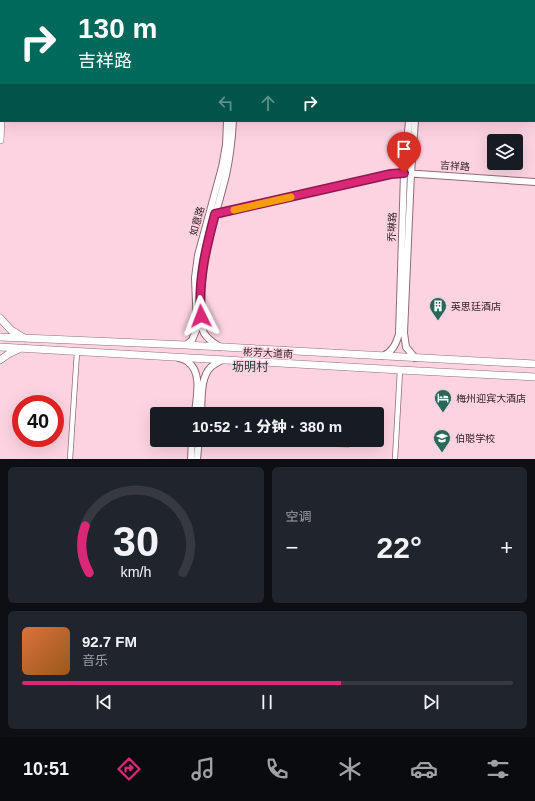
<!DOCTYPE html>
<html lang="zh">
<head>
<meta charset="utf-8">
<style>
	:root { --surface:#171b24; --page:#20242c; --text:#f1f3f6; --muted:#9ea1a6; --line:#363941; --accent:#db2777 }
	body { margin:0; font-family:Helvetica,"Noto Sans SC",sans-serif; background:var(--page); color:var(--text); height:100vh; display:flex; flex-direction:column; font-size:15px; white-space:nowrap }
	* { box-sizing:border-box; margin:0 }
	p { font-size:13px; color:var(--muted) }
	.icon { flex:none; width:22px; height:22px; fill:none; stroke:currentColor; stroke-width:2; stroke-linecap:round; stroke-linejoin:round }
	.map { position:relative; height:459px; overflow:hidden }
	.side { display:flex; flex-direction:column; gap:8px; padding:8px; background:#0d0f14; flex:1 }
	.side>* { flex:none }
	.guide { position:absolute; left:0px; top:0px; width:535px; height:122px; box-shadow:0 4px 16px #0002; background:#00695c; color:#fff; overflow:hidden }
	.tools { position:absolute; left:487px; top:134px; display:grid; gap:8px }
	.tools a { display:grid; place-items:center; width:36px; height:36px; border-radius:4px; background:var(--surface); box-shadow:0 4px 16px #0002; font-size:20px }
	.speed { position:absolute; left:12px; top:395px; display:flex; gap:8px; font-size:20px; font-weight:700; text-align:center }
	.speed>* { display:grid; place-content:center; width:52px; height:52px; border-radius:50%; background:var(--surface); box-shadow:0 4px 16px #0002; line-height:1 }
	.speed .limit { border:6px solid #d22; background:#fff; color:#111 }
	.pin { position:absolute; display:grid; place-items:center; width:34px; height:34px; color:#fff; margin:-41px -17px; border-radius:50% 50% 50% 0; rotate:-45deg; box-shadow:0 0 4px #0007 }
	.pin .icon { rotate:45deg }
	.me { position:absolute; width:44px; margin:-22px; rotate:357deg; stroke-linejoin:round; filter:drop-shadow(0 0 3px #0008) }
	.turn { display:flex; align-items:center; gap:14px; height:84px; padding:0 12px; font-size:18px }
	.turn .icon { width:52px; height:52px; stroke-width:2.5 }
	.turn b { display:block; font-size:28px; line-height:34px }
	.lanes { display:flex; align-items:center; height:38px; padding:0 12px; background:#0003; justify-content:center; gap:20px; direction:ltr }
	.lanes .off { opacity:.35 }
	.big { font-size:30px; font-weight:800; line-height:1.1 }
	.side .tile { flex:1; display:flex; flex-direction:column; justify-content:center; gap:6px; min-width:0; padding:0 14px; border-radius:6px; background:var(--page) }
	.side .dial { align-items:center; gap:0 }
	.dial svg { height:104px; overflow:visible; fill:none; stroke:var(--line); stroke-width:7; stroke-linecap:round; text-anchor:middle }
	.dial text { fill:var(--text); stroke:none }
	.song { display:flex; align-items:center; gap:12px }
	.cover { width:48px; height:48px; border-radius:6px; background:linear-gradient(135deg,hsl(20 70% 55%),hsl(30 70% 35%)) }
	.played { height:4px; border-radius:2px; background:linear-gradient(90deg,var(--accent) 65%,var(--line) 65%) }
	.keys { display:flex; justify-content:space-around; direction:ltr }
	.heat { display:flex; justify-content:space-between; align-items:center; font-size:22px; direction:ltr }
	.side .tiles { flex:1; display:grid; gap:8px; grid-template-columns:1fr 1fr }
	.tile:last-child { grid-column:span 2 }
	.trip { position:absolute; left:150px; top:407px; width:234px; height:40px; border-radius:4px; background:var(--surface); box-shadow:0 4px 16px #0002; font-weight:800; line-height:40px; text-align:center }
	.tabs { display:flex; height:64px; justify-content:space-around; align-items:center; background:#090b0e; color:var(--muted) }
	.tabs .icon { width:28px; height:28px }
	.tabs .current { color:var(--accent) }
	.tabs b { font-size:18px; color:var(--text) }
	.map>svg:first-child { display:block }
	.green { fill:#c4cf60 }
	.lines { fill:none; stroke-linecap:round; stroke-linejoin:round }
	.street-casing { stroke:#906b79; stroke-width:6 }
	.secondary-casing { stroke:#906b79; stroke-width:8 }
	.primary-casing { stroke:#906b79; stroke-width:8 }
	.street { stroke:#fff; stroke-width:4.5 }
	.secondary { stroke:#fff; stroke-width:6 }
	.primary { stroke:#fff; stroke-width:7 }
	.route-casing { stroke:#8e194d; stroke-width:10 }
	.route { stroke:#db2777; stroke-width:7 }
	.slow { stroke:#f59e0b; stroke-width:7 }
	.labels { text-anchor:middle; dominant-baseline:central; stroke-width:3; stroke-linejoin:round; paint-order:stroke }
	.street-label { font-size:10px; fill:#2d1e24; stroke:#fdd3e2 }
	.poi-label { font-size:10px; fill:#2d1e24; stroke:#fdd3e2; text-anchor:start }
	.quarter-label { font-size:12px; fill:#16352d; stroke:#fdd3e2 }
</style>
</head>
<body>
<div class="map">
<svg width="535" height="459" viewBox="0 0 535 459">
	<rect width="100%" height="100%" fill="#fdd3e2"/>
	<!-- green -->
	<path class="green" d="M309 440H350L349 448 309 445Z"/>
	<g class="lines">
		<defs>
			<path id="street" d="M74 1V0
				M70 459 77 352
				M395 459 400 370"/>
			<path id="secondary" d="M226 0 227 1
				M352 0 360 1
				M406 0 415 1
				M233 1V0
				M241 1V0
				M252 1 253 0
				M472 1 519 0
				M534 6H535
				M209 215 391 174 404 173 535 182
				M186 345 192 340 197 328 195 278 198 255 222 167 226 145 227 121
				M220 347C214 343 208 340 204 333 201 327 201 319 201 313 197 265 215 221 226 175 230 157 232 139 233 121
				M383 356C393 351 396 344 399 334L404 173 409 121
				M179 358C182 359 186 360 188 362 203 373 196 398 195 414
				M415 358 406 347 404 333 411 173 415 121
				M201 414C202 400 200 377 211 367 214 364 219 362 222 360
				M191 459 192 440
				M197 459 199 440"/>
			<path id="primary" d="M9 1V0
				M0 140 1 121
				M0 318 11 330 24 338
				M0 337 186 345 535 364
				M0 347 400 370 535 377
				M0 360 10 353 19 349"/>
		</defs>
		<!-- street casing -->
		<use href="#street" class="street-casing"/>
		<!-- secondary casing -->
		<use href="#secondary" class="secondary-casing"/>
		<!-- primary casing -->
		<use href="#primary" class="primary-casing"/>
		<!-- street -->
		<use href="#street" class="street"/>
		<!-- secondary -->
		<use href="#secondary" class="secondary"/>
		<!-- primary -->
		<use href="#primary" class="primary"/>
	</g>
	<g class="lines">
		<defs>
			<path id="route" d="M201 316C198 280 206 248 215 214L391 174 404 173"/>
		</defs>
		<!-- route casing -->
		<use href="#route" class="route-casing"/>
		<!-- route -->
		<use href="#route" class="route"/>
		<!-- slow -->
		<path class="slow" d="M234 210 291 197"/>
	</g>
	<!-- icons -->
	<defs>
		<symbol id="building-pin" viewBox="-11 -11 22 30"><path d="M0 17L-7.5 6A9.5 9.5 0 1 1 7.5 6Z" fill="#276959" stroke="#fdd3e2"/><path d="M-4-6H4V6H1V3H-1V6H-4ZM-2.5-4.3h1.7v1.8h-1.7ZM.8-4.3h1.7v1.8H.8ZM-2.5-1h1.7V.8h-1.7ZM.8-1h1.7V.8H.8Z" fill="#fff"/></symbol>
		<symbol id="hotel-pin" viewBox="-11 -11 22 30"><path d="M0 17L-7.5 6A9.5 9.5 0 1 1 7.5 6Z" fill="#276959" stroke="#fdd3e2"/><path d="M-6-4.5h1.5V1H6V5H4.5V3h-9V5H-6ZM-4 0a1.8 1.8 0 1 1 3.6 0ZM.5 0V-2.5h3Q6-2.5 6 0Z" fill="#fff"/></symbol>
		<symbol id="school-pin" viewBox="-11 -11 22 30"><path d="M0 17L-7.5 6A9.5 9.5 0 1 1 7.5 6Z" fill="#276959" stroke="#fdd3e2"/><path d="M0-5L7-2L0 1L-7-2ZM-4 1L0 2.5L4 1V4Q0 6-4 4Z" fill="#fff"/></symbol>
	</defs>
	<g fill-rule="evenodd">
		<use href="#building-pin" x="428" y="296" width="20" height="27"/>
		<use href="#hotel-pin" x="433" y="388" width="20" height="27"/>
		<use href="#school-pin" x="432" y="428" width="20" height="27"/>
	</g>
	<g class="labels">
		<!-- street labels -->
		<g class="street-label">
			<text transform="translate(455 166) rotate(4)">吉祥路</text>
			<text transform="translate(197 221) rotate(-74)">如意路</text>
			<text transform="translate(392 227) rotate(-88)">乔琳路</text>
			<text transform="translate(268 353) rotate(3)">彬芳大道南</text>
		</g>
		<!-- poi labels -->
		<g class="poi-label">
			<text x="451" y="306">英思廷酒店</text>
			<text x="456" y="398">梅州迎宾大酒店</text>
			<text x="455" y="438">伯聪学校</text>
		</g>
		<!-- quarter labels -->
		<g class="quarter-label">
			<text x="250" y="367">坜明村</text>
		</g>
	</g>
</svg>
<div class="tools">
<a><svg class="icon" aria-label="layers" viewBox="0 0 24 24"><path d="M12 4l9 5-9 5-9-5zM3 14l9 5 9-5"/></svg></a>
</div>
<div class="speed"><div class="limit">40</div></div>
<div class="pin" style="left:404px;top:173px;background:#d93025"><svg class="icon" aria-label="arrive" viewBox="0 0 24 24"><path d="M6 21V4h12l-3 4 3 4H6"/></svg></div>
<svg class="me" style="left:201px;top:316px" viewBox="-20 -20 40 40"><path d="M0-17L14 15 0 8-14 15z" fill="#db2777" stroke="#fff" stroke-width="4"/></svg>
<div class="trip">10:52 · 1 分钟 · 380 m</div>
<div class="guide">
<div class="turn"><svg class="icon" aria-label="right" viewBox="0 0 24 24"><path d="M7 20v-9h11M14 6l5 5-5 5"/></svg><div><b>130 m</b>吉祥路</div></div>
<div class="lanes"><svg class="icon off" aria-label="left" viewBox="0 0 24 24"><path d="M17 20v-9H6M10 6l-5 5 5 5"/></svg><svg class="icon off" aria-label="ahead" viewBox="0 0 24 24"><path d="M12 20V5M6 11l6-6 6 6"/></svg><svg class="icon" aria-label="right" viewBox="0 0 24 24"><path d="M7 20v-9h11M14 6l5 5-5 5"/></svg></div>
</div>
</div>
<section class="side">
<div class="tiles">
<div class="tile dial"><svg viewBox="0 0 100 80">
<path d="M14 69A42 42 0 1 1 86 69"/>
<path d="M14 69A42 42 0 0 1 11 33" stroke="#db2777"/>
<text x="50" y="56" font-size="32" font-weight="700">30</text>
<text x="50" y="72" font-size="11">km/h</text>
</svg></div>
<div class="tile"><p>空调</p>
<div class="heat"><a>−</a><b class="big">22°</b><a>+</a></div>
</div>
<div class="tile">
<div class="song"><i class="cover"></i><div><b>92.7 FM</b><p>音乐</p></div></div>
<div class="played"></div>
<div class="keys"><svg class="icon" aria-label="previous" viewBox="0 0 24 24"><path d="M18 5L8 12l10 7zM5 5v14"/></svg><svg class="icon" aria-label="pause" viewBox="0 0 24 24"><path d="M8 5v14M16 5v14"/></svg><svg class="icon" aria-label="next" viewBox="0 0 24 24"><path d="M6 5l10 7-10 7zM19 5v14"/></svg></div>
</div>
</div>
</section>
<nav class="tabs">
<b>10:51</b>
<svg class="icon current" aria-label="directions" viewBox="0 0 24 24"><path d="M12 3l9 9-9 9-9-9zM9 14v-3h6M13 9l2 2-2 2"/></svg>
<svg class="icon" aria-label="music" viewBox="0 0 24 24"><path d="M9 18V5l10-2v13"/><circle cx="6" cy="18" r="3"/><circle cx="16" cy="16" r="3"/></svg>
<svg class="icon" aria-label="phone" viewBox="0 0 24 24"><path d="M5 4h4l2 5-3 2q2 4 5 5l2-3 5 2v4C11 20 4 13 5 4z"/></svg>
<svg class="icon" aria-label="climate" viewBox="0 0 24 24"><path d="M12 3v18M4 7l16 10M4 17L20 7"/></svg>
<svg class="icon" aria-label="car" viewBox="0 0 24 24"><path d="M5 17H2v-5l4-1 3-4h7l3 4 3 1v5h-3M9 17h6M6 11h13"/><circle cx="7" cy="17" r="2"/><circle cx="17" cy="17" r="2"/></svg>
<svg class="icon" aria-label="filters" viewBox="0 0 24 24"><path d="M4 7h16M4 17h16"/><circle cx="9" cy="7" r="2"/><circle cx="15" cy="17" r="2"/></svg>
</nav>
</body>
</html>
